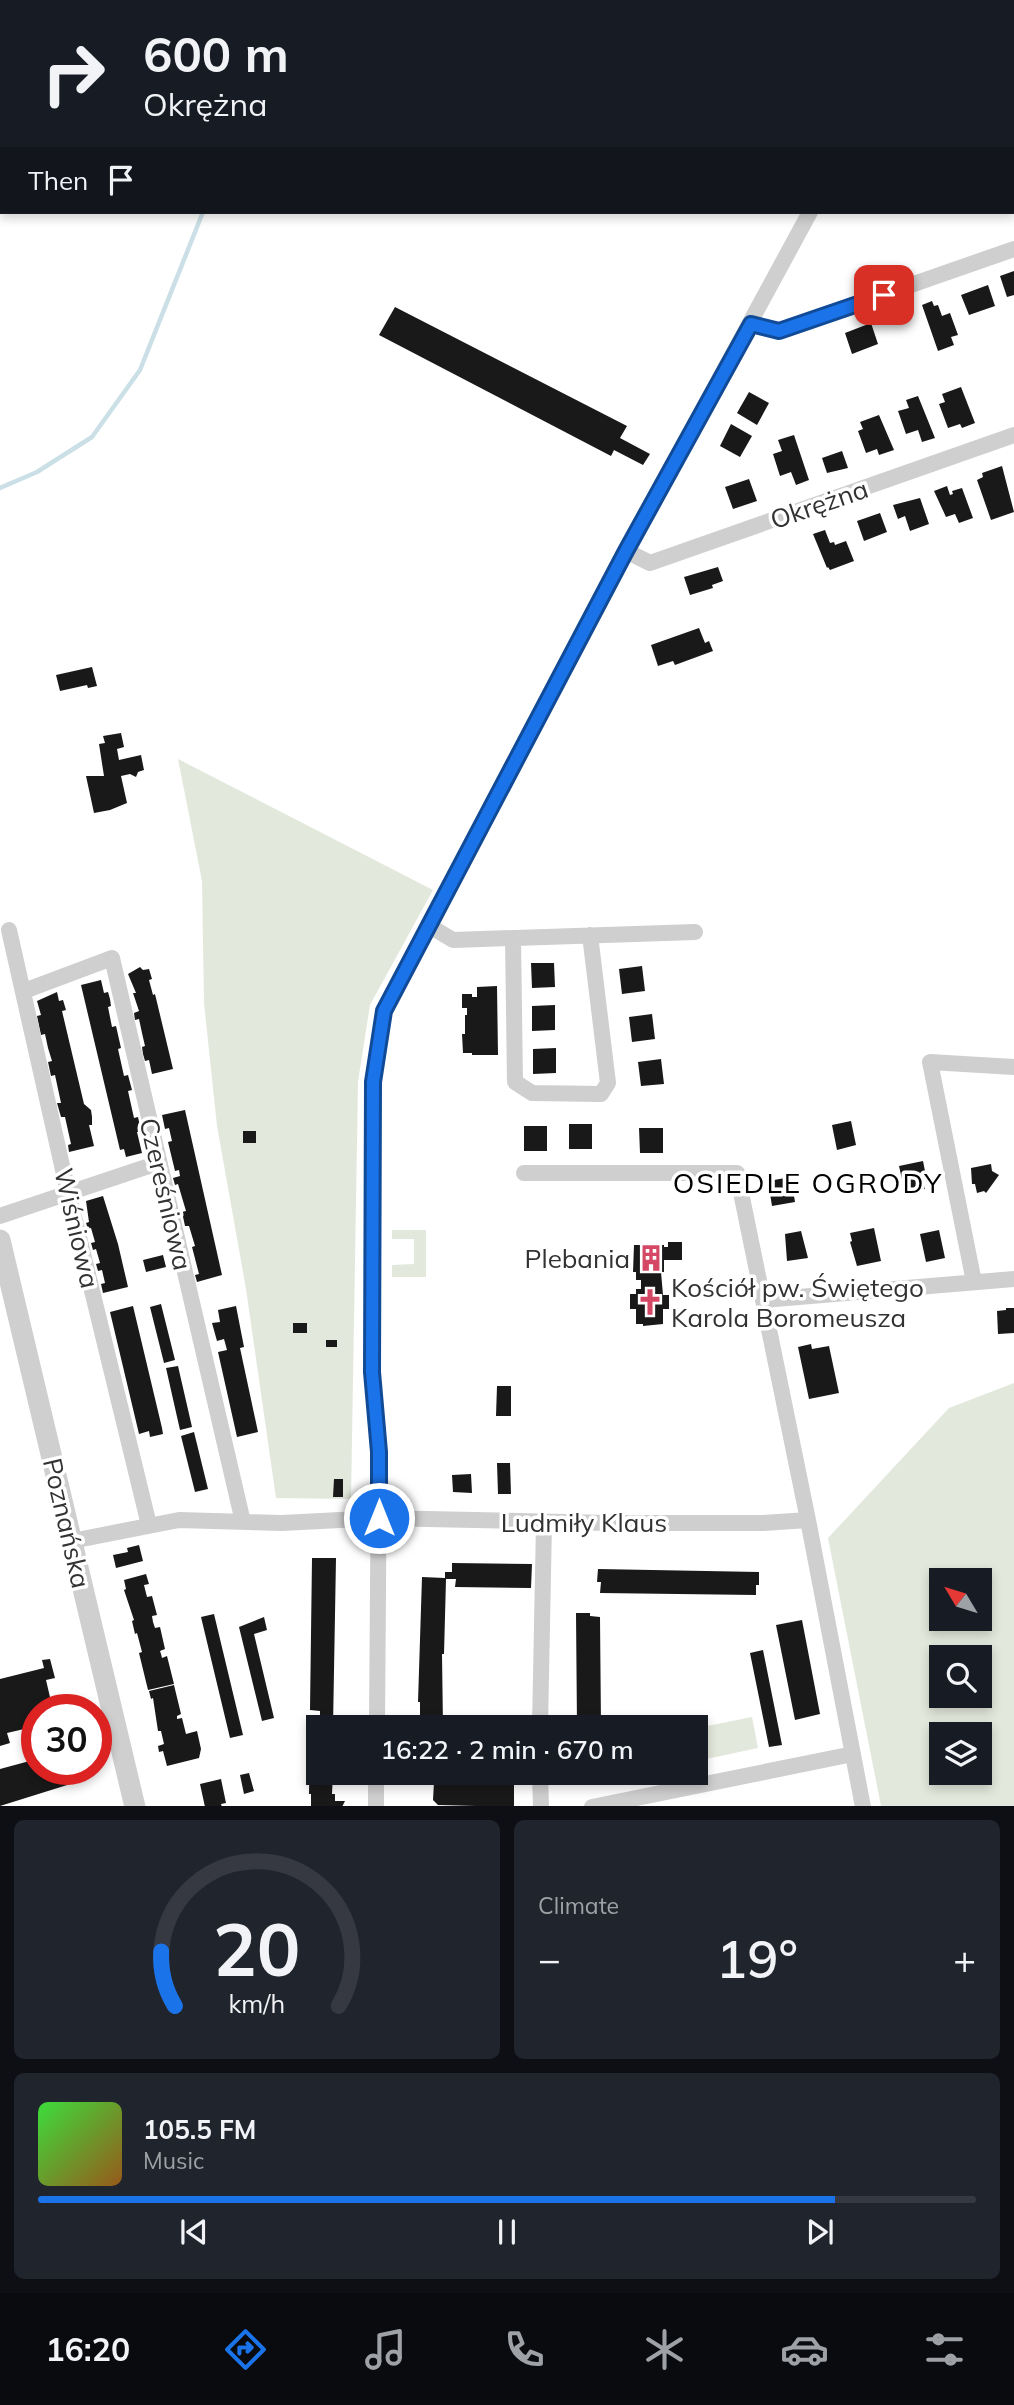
<!DOCTYPE html>
<html lang="en">
<head>
<meta charset="utf-8">
<style>
	:root { --surface:#171b24; --page:#20242c; --text:#f1f3f6; --muted:#9ea1a6; --line:#363941; --accent:#1a73e8 }
	body { margin:0; font-family:Mulish,sans-serif; background:var(--page); color:var(--text); height:100vh; display:flex; flex-direction:column; font-size:26px; white-space:nowrap }
	* { box-sizing:border-box; margin:0 }
	p { font-size:23px; color:var(--muted) }
	.icon { flex:none; width:38px; height:38px; fill:none; stroke:currentColor; stroke-width:2; stroke-linecap:round; stroke-linejoin:round }
	.map { position:relative; height:1806px; overflow:hidden }
	.side { display:flex; flex-direction:column; gap:14px; padding:14px; background:#0d0f14; flex:1 }
	.side>* { flex:none }
	.top-card { position:absolute; left:0px; top:0px; width:1015px; height:214px; box-shadow:0 4px 10px #0003; background:#171b24; color:var(--text); overflow:hidden }
	.needle { width:46px; rotate:308deg }
	.fabs { position:absolute; left:929px; top:1568px; display:grid; gap:14px }
	.fabs a { display:grid; place-items:center; width:63px; height:63px; border-radius:0px; background:var(--surface); box-shadow:0 4px 10px #0003; font-size:35px }
	.speed { position:absolute; left:21px; top:1694px; display:flex; gap:14px; font-size:35px; font-weight:700; text-align:center }
	.speed>* { display:grid; place-content:center; width:91px; height:91px; border-radius:50%; background:var(--surface); box-shadow:0 4px 10px #0003; line-height:1 }
	.speed .limit { border:10px solid #d22; background:#fff; color:#111 }
	.pin { position:absolute; display:grid; place-items:center; width:60px; height:60px; color:#fff; margin:-30px; border-radius:14px; box-shadow:0 4px 10px #0006 }
	.me { position:absolute; width:77px; margin:-38px; rotate:0deg; stroke-linejoin:round; filter:drop-shadow(0 0 5px #0008) }
	.turn { display:flex; align-items:center; gap:24px; height:147px; padding:0 28px; font-size:32px }
	.turn .icon { width:91px; height:91px; stroke-width:2.5 }
	.turn b { display:block; font-size:49px; line-height:60px }
	.then { display:flex; align-items:center; height:66px; padding:0 28px; background:#0003; gap:14px; font-size:26px }
	.big { font-size:52px; font-weight:600; line-height:1.1 }
	.side .widget { flex:1; display:flex; flex-direction:column; justify-content:center; gap:10px; min-width:0; padding:0 24px; border-radius:10px; background:var(--page) }
	.side .dial { align-items:center; gap:0 }
	.dial svg { height:182px; overflow:visible; fill:none; stroke:var(--line); stroke-width:7; stroke-linecap:round; text-anchor:middle }
	.dial text { fill:var(--text); stroke:none }
	.song { display:flex; align-items:center; gap:21px }
	.cover { width:84px; height:84px; border-radius:10px; background:linear-gradient(135deg,hsl(120 70% 55%),hsl(30 70% 35%)) }
	.played { height:7px; border-radius:4px; background:linear-gradient(90deg,var(--accent) 85%,var(--line) 85%) }
	.keys { display:flex; justify-content:space-around; direction:ltr }
	.heat { display:flex; justify-content:space-between; align-items:center; font-size:38px; direction:ltr }
	.side .tiles { flex:1; display:grid; gap:14px; grid-template-columns:1fr 1fr }
	.widget:last-child { grid-column:span 2 }
	.trip { position:absolute; left:306px; top:1715px; width:402px; height:70px; border-radius:0px; background:var(--surface); box-shadow:0 4px 10px #0003; font-weight:600; line-height:70px; text-align:center }
	.dock { display:flex; height:112px; justify-content:space-around; align-items:center; background:#090b0e; color:var(--muted) }
	.dock .icon { width:49px; height:49px }
	.dock .selected { color:var(--accent) }
	.dock b { font-size:32px; color:var(--text) }
	.map>svg:first-child { display:block }
	.green { fill:#e3e8dc; fill-rule:evenodd }
	.lines { fill:none; stroke-linecap:round; stroke-linejoin:round }
	.stream { stroke:#cbe0e6; stroke-width:4.5 }
	.building { fill:#191919 }
	.minor { stroke:#cfcfcf; stroke-width:16 }
	.tertiary { stroke:#cfcfcf; stroke-width:21 }
	.route-casing { stroke:#114b97; stroke-width:18 }
	.route { stroke:#1a73e8; stroke-width:12 }
	.labels { text-anchor:middle; dominant-baseline:central; stroke-width:7; stroke-linejoin:round; paint-order:stroke }
	.street-label { font-size:26px; fill:#323232; stroke:#fff }
	.poi-label { font-size:26px; fill:#323232; stroke:#fff; text-anchor:end }
	.neighbourhood-label { font-size:28px; letter-spacing:2px; fill:#000; stroke:#fff }
</style>
</head>
<body>
<div class="map">
<svg width="1014" height="1807" viewBox="0 0 1014 1807">
	<rect width="100%" height="100%" fill="#fff"/>
	<!-- green -->
	<path class="green" d="M178 759 433 890 370 1005 358 1082 351 1499 276 1498 246 1289 217 1126 204 1003 202 881Z
		M392 1230H426V1277H392V1265L414 1264V1239H392Z
		M1014 1383V1806H881L828 1538 949 1408ZM942 1580H980V1619H942ZM942 1657H980V1696H942ZM942 1734H980V1773H942Z
		M752 1717 758 1748 697 1761V1728Z"/>
	<g class="lines">
		<!-- stream -->
		<path class="stream" d="M1013 28H1014
			M0 488 37 472 92 437 140 370 203 212"/>
	</g>
	<!-- building -->
	<path class="building" d="M1014 271V295L1007 297 1000 276Z
		M988 285 995 306 969 315 961 295Z
		M932 301 934 306 938 305 942 316 950 313 958 335 951 337 954 345 938 351 922 305Z
		M395 307 627 426 620 438 650 454 643 465 614 450 611 456 379 335Z
		M871 323 878 344 852 354 845 333Z
		M961 387 975 423 962 428 960 424 948 428 939 404 945 402 942 394Z
		M749 392 769 403 757 425 737 413Z
		M918 396 935 438 922 442 918 430 906 434 898 411 909 408 906 400Z
		M879 415 894 450 879 455 877 449 866 453 858 431 863 429 860 422Z
		M731 424 752 436 740 457 720 446Z
		M794 435 809 480 796 485 791 472 780 476 773 454 782 451 778 440Z
		M842 451 848 468 827 473 822 458Z
		M1002 466 1014 512 991 520 977 480 983 477 982 473Z
		M749 479 757 501 733 509 725 487Z
		M947 486 950 495 953 494 952 491 962 488 973 518 959 523 955 514 946 517 934 491Z
		M920 498 929 524 910 531 905 516 898 519 893 505Z
		M880 513 887 532 864 541 857 521Z
		M825 530 830 543 834 542 835 545 846 541 854 561 830 570 828 567 827 568 813 534Z
		M718 567 723 581 712 585 713 588 690 595 684 577Z
		M699 628 705 643 709 641 713 651 675 665 673 661 658 666 651 645Z
		M92 667 97 686 88 688 87 685 60 691 56 675Z
		M121 733 124 747 117 749 119 760 141 755 144 770 138 772 136 777 130 774 121 776 127 803 110 810 94 813 86 776H104L99 744 105 743 103 736Z
		M531 963H554L555 987 532 988Z
		M642 966 645 991 622 994 619 969Z
		M140 967 143 970 149 969 152 979 149 980 153 995 155 994 173 1069 152 1074 149 1060 145 1061 143 1054 142 1047 145 1046 142 1033 139 1019 135 1020 134 1013 139 1011 133 993H136L128 974Z
		M101 980 104 993 108 992 110 999 111 1006 108 1007 112 1027 116 1026 121 1048 118 1049 124 1076 128 1075 132 1090 128 1091 134 1118 138 1117 141 1131 137 1132 142 1153 126 1157 124 1149 120 1150 81 985Z
		M497 986 498 1055H472V1053H463L462 1034H465V1015H467V1008H462V994H472V997H477V987Z
		M57 992 59 1001 63 1000 66 1010 62 1011 84 1104 91 1110 92 1117V1125H89L94 1146 69 1152 68 1145 71 1144 65 1117H61L57 1103H61L55 1075 51 1076 48 1062 52 1061 48 1048 45 1034 41 1035 37 1016 41 1015 37 1001Z
		M555 1005V1030L532 1031V1006Z
		M652 1014 655 1039 632 1042 629 1017Z
		M556 1048V1073L533 1074V1049Z
		M661 1059 664 1084 641 1086 638 1062Z
		M185 1110 222 1275 197 1282 195 1275 199 1274 192 1247 195 1246 189 1226H185L182 1212 186 1211 178 1184 175 1185 173 1178 180 1176 179 1170 175 1171 168 1142 172 1141 169 1128 165 1129 162 1115Z
		M851 1121 856 1145 837 1150 832 1125Z
		M569 1124H592V1149H569Z
		M524 1126H547V1151H524Z
		M639 1128H663V1153H640Z
		M243 1131H256V1143H243Z
		M923 1161 926 1176H923L925 1189 905 1193 899 1166Z
		M991 1164 992 1171 999 1175 986 1193 984 1191 977 1193 975 1184H972L971 1168Z
		M791 1177 795 1202 772 1206 768 1181Z
		M103 1196 118 1244 128 1287 103 1293 101 1284 105 1283 102 1270 98 1271 96 1264 100 1263 96 1249 93 1250 91 1243 95 1242 91 1228 88 1229 86 1223 89 1222 86 1201Z
		M874 1228 881 1261 857 1266 850 1242 852 1241 850 1233Z
		M939 1230 945 1258 926 1262 920 1234Z
		M801 1231 808 1258 787 1261 785 1234Z
		M668 1242H682V1260H664V1272H661L663 1295H669V1309H663V1324L643 1326V1324H636V1309H630V1294H636V1289H641V1280H636V1272H633L634 1245H664V1247H668Z
		M163 1255 166 1267 146 1272 143 1260Z
		M161 1304 175 1360 164 1363 150 1307Z
		M133 1306 162 1428 163 1434 150 1437 149 1431 139 1434 110 1312Z
		M236 1306 244 1347 240 1348 258 1432 237 1437 218 1352 227 1350 224 1339 217 1341 212 1323 220 1322 218 1310Z
		M1006 1308H1014V1333L998 1334 997 1311 1006 1310Z
		M293 1323H307V1333H293Z
		M326 1340H337V1347H326Z
		M811 1344 812 1349 829 1346 839 1393 809 1399 798 1347Z
		M178 1366 192 1427 180 1430 166 1368Z
		M497 1386H511V1416H496Z
		M194 1432 208 1489 195 1492 181 1436Z
		M497 1463H510L511 1494H498Z
		M471 1474 472 1493 453 1492 452 1475Z
		M334 1479H343V1497H333Z
		M139 1545 143 1561 116 1568 113 1555 128 1552 127 1548Z
		M312 1558H336L333 1727H318V1773H333L332 1794H335V1801H345L342 1807H311V1794H309L310 1721H320V1711L310 1710Z
		M452 1563 532 1564 531 1588 455 1587 456 1579H446L444 1654H442L443 1727H420V1702H418L422 1577 445 1578V1572H452Z
		M598 1569 759 1572V1585H756V1595L600 1593 601 1582H597Z
		M146 1574 149 1584 144 1585 147 1597 152 1596 157 1615 152 1616 153 1622 155 1628 160 1627 165 1649 160 1651 161 1654 162 1658 167 1656 174 1684 148 1690 139 1653 142 1652 137 1633 135 1634 132 1621 134 1620 124 1590 126 1589 124 1580Z
		M576 1613H590V1616L600 1617 601 1727H577Z
		M214 1614 243 1735 230 1738 201 1617Z
		M264 1617 267 1630 254 1634 274 1718 262 1721 239 1627Z
		M802 1620 820 1714 795 1720 776 1625Z
		M763 1650 782 1745 769 1747 750 1653Z
		M50 1659 55 1678 46 1680 53 1710H37V1726L7 1733 10 1743 0 1746V1679L44 1668 42 1660Z
		M174 1685 181 1714 177 1716V1719L182 1718 186 1734 197 1731 201 1749 199 1758 167 1766 163 1751 159 1752 158 1746 164 1744 161 1731H158L153 1698 151 1699 149 1691Z
		M37 1759V1769H81L80 1781 0 1806V1769Z
		M249 1773 254 1791 244 1794 240 1775Z
		M420 1773H442L441 1778 420 1779Z
		M221 1779 226 1803 221 1804 222 1807H205L200 1784Z
		M434 1782 514 1783V1807L438 1805 433 1800Z"/>
	<g class="lines">
		<!-- minor -->
		<path class="minor" d="M921 2 922 0
			M751 324 779 331 1014 249
			M626 551 650 563 1014 435
			M428 925 453 940 695 932
			M9 930 68 1192 149 1525
			M513 938 515 1082 532 1093 601 1094 608 1083 590 935
			M24 991 112 958 243 1522
			M524 1173H737L808 1520 863 1807
			M0 1216 158 1163
			M974 1282 930 1062 1014 1067
			M763 1300 1014 1279
			M72 1541 179 1520 282 1523 379 1518 609 1523H763L808 1520
			M377 1727 379 1452 372 1372 373 1082 384 1011 626 551 810 212
			M540 1727 544 1523
			M540 1773 541 1807
			M376 1807V1773
			M592 1807 853 1754"/>
		<!-- tertiary -->
		<path class="tertiary" d="M0 1240 135 1807"/>
	</g>
	<g class="lines">
		<defs>
			<path id="route" d="M379 1518V1452L372 1372 373 1082 384 1011 626 551 751 324 779 331 884 295"/>
		</defs>
		<!-- route casing -->
		<use href="#route" class="route-casing"/>
		<!-- route -->
		<use href="#route" class="route"/>
	</g>
	<!-- icons -->
	<defs>
		<symbol id="building-bare" viewBox="-9 -9 18 18"><path d="M-4-6H4V6H1V3H-1V6H-4ZM-2.5-4.3h1.7v1.8h-1.7ZM.8-4.3h1.7v1.8H.8ZM-2.5-1h1.7V.8h-1.7ZM.8-1h1.7V.8H.8Z" fill="#d44866" stroke="#fff" stroke-width="2.5" paint-order="stroke"/></symbol>
		<symbol id="church-bare" viewBox="-9 -9 18 18"><path d="M-1.2-6h2.4v3.5h3.3v2.4h-3.3V6h-2.4V-.1h-3.3v-2.4h3.3Z" fill="#d44866" stroke="#fff" stroke-width="2.5" paint-order="stroke"/></symbol>
	</defs>
	<g fill-rule="evenodd">
		<use href="#building-bare" x="632" y="1239" width="38" height="38"/>
		<use href="#church-bare" x="631" y="1283" width="38" height="38"/>
	</g>
	<g class="labels">
		<!-- street labels -->
		<g class="street-label">
			<text transform="translate(819 504) rotate(-19)">Okrężna</text>
			<text transform="translate(166 1194) rotate(77)">Czereśniowa</text>
			<text transform="translate(77 1228) rotate(77)">Wiśniowa</text>
			<text x="584" y="1522">Ludmiły Klaus</text>
			<text transform="translate(67 1523) rotate(77)">Poznańska</text>
		</g>
		<!-- poi labels -->
		<g class="poi-label">
			<text x="630" y="1258">Plebania</text>
			<text x="671" y="1287" text-anchor="start">Kościół pw. Świętego<tspan x="671" dy="30">Karola Boromeusza</tspan></text>
		</g>
		<!-- neighbourhood labels -->
		<g class="neighbourhood-label">
			<text x="808" y="1182">OSIEDLE OGRODY</text>
		</g>
	</g>
</svg>
<div class="fabs">
<a><svg class="needle" viewBox="-14 -14 28 28"><path d="M0-13l5 13h-10z" fill="#e53935"/><path d="M0 13l5-13h-10z" fill="#9ea1a6"/></svg></a>
<a><svg class="icon" aria-label="search" viewBox="0 0 24 24"><circle cx="10" cy="10" r="6"/><path d="M15 15l6 6"/></svg></a>
<a><svg class="icon" aria-label="layers" viewBox="0 0 24 24"><path d="M12 4l9 5-9 5-9-5zM3 14l9 5 9-5"/></svg></a>
</div>
<div class="speed"><div class="limit">30</div></div>
<div class="pin" style="left:884px;top:295px;background:#d93025"><svg class="icon" aria-label="arrive" viewBox="0 0 24 24"><path d="M6 21V4h12l-3 4 3 4H6"/></svg></div>
<svg class="me" style="left:379px;top:1518px" viewBox="-20 -20 40 40"><circle r="17" fill="#1a73e8" stroke="#fff" stroke-width="3"/><path d="M0-11L8 9 0 5-8 9z" fill="#fff"/></svg>
<div class="trip">16:22 · 2 min · 670 m</div>
<div class="top-card">
<div class="turn"><svg class="icon" aria-label="right" viewBox="0 0 24 24"><path d="M7 20v-9h11M14 6l5 5-5 5"/></svg><div><b>600 m</b>Okrężna</div></div>
<div class="then">Then<svg class="icon" aria-label="arrive" viewBox="0 0 24 24"><path d="M6 21V4h12l-3 4 3 4H6"/></svg></div>
</div>
</div>
<section class="side">
<div class="tiles">
<div class="widget dial"><svg viewBox="0 0 100 80">
<path d="M14 69A42 42 0 1 1 86 69"/>
<path d="M14 69A42 42 0 0 1 8 45" stroke="#1a73e8"/>
<text x="50" y="56" font-size="32" font-weight="700">20</text>
<text x="50" y="72" font-size="11">km/h</text>
</svg></div>
<div class="widget"><p>Climate</p>
<div class="heat"><a>−</a><b class="big">19°</b><a>+</a></div>
</div>
<div class="widget">
<div class="song"><i class="cover"></i><div><b>105.5 FM</b><p>Music</p></div></div>
<div class="played"></div>
<div class="keys"><svg class="icon" aria-label="previous" viewBox="0 0 24 24"><path d="M18 5L8 12l10 7zM5 5v14"/></svg><svg class="icon" aria-label="pause" viewBox="0 0 24 24"><path d="M8 5v14M16 5v14"/></svg><svg class="icon" aria-label="next" viewBox="0 0 24 24"><path d="M6 5l10 7-10 7zM19 5v14"/></svg></div>
</div>
</div>
</section>
<nav class="dock">
<b>16:20</b>
<svg class="icon selected" aria-label="directions" viewBox="0 0 24 24"><path d="M12 3l9 9-9 9-9-9zM9 14v-3h6M13 9l2 2-2 2"/></svg>
<svg class="icon" aria-label="music" viewBox="0 0 24 24"><path d="M9 18V5l10-2v13"/><circle cx="6" cy="18" r="3"/><circle cx="16" cy="16" r="3"/></svg>
<svg class="icon" aria-label="phone" viewBox="0 0 24 24"><path d="M5 4h4l2 5-3 2q2 4 5 5l2-3 5 2v4C11 20 4 13 5 4z"/></svg>
<svg class="icon" aria-label="climate" viewBox="0 0 24 24"><path d="M12 3v18M4 7l16 10M4 17L20 7"/></svg>
<svg class="icon" aria-label="car" viewBox="0 0 24 24"><path d="M5 17H2v-5l4-1 3-4h7l3 4 3 1v5h-3M9 17h6M6 11h13"/><circle cx="7" cy="17" r="2"/><circle cx="17" cy="17" r="2"/></svg>
<svg class="icon" aria-label="filters" viewBox="0 0 24 24"><path d="M4 7h16M4 17h16"/><circle cx="9" cy="7" r="2"/><circle cx="15" cy="17" r="2"/></svg>
</nav>
</body>
</html>
